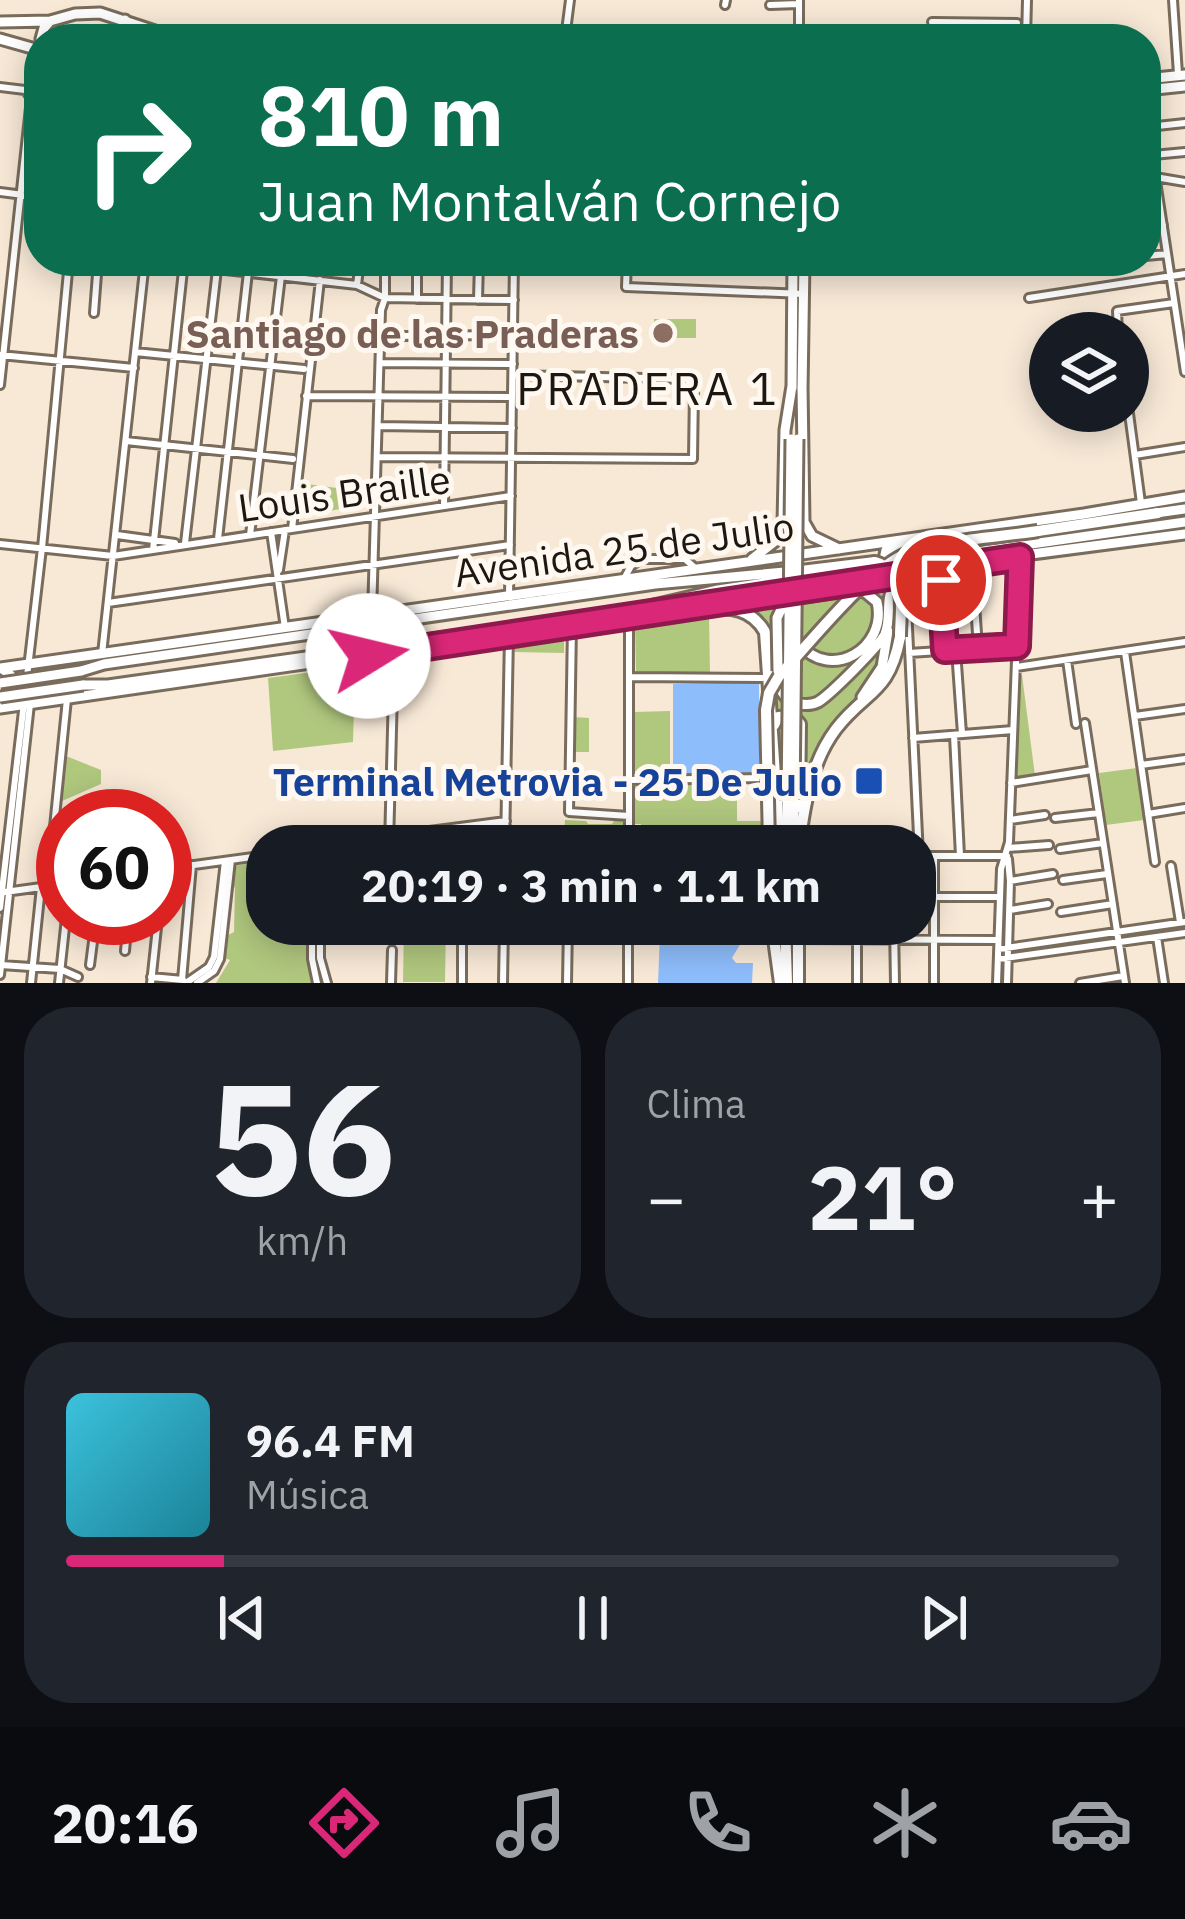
<!DOCTYPE html>
<html lang="es">
<head>
<meta charset="utf-8">
<style>
	:root { --surface:#171b24; --page:#20242c; --text:#f1f3f6; --muted:#9ea1a6; --line:#363941; --accent:#db2777 }
	body { margin:0; font-family:"IBM Plex Sans",sans-serif; background:var(--page); color:var(--text); height:100vh; display:flex; flex-direction:column; font-size:45px; white-space:nowrap }
	* { box-sizing:border-box; margin:0 }
	p { font-size:39px; color:var(--muted) }
	.icon { flex:none; width:66px; height:66px; fill:none; stroke:currentColor; stroke-width:2; stroke-linecap:round; stroke-linejoin:round }
	.map { position:relative; height:983px; overflow:hidden }
	.side { display:flex; flex-direction:column; gap:24px; padding:24px; background:#0d0f14; flex:1 }
	.side>* { flex:none }
	.guide { position:absolute; left:24px; top:24px; width:1137px; height:252px; border-radius:48px; box-shadow:0 6px 30px #0003; background:#0b6e4f; color:#fff; overflow:hidden }
	.fabs { position:absolute; left:1029px; top:312px; display:grid; gap:24px }
	.fabs a { display:grid; place-items:center; width:120px; height:120px; border-radius:50%; background:var(--surface); box-shadow:0 6px 30px #0003; font-size:60px }
	.speed { position:absolute; left:36px; top:789px; display:flex; gap:24px; font-size:60px; font-weight:700; text-align:center }
	.speed>* { display:grid; place-content:center; width:156px; height:156px; border-radius:50%; background:var(--surface); box-shadow:0 6px 30px #0003; line-height:1 }
	.speed .limit { border:18px solid #d22; background:#fff; color:#111 }
	.pin { position:absolute; display:grid; place-items:center; width:102px; height:102px; color:#fff; margin:-51px; border:6px solid #fff; border-radius:50%; box-shadow:0 3px 12px #0007 }
	.me { position:absolute; width:132px; margin:-66px; rotate:81deg; stroke-linejoin:round; filter:drop-shadow(0 0 9px #0008) }
	.turn { display:flex; align-items:center; gap:42px; height:252px; padding:0 36px; font-size:54px }
	.turn .icon { width:156px; height:156px; stroke-width:2.5 }
	.turn b { display:block; font-size:84px; line-height:102px }
	.big { font-size:90px; font-weight:700; line-height:1.1 }
	.side .widget { flex:1; display:flex; flex-direction:column; justify-content:center; gap:18px; min-width:0; padding:0 42px; border-radius:48px; background:var(--page) }
	.side .dial { align-items:center; gap:0 }
	.dial b { font-size:156px; line-height:1 }
	.song { display:flex; align-items:center; gap:36px }
	.cover { width:144px; height:144px; border-radius:18px; background:linear-gradient(135deg,hsl(190 70% 55%),hsl(190 70% 35%)) }
	.played { height:12px; border-radius:6px; background:linear-gradient(90deg,var(--accent) 15%,var(--line) 15%) }
	.keys { display:flex; justify-content:space-around; direction:ltr }
	.heat { display:flex; justify-content:space-between; align-items:center; font-size:66px; direction:ltr }
	.side .tiles { flex:1; display:grid; gap:24px; grid-template-columns:1fr 1fr }
	.widget:last-child { grid-column:span 2 }
	.trip { position:absolute; left:246px; top:825px; width:690px; height:120px; border-radius:48px; background:var(--surface); box-shadow:0 6px 30px #0003; font-weight:700; line-height:120px; text-align:center }
	.menu { display:flex; height:192px; justify-content:space-around; align-items:center; background:#090b0e; color:var(--muted) }
	.menu .icon { width:84px; height:84px }
	.menu .current { color:var(--accent) }
	.menu b { font-size:54px; color:var(--text) }
	.map>svg:first-child { display:block }
	.green { fill:#b0c77e }
	.water { fill:#8ebdfb }
	.lines { fill:none; stroke-linecap:round; stroke-linejoin:round }
	.minor-casing { stroke:#796c5c; stroke-width:12 }
	.major-casing { stroke:#796c5c; stroke-width:15 }
	.highway-casing { stroke:#796c5c; stroke-width:16 }
	.minor { stroke:#fff; stroke-width:6 }
	.major { stroke:#fff; stroke-width:9 }
	.highway { stroke:#fff; stroke-width:10 }
	.major-bridge-casing { stroke:#796c5c; stroke-width:15; stroke-linecap:butt }
	.highway-bridge-casing { stroke:#796c5c; stroke-width:16; stroke-linecap:butt }
	.major-bridge { stroke:#fff; stroke-width:9 }
	.highway-bridge { stroke:#fff; stroke-width:10 }
	.route-casing { stroke:#8e194d; stroke-width:30 }
	.route { stroke:#db2777; stroke-width:21 }
	.education-dot { fill:#8d6e63; stroke:#fef8f0; stroke-width:4.5 }
	.transit-dot { fill:#1a4fb4; stroke:#fef8f0; stroke-width:4.5 }
	.labels { text-anchor:middle; dominant-baseline:central; stroke-width:10; stroke-linejoin:round; paint-order:stroke }
	.education-label { font-size:39px; font-weight:bold; fill:#785e54; stroke:#fef8f0; text-anchor:end }
	.street-label { font-size:39px; fill:#1c1711; stroke:#fef8f0 }
	.transit-label { font-size:39px; font-weight:bold; fill:#164399; stroke:#fef8f0; text-anchor:end }
	.quarter-label { font-size:45px; letter-spacing:3px; fill:#1c1711; stroke:#fef8f0 }
</style>
</head>
<body>
<div class="map">
<svg width="1185" height="983" viewBox="0 0 1185 983">
	<rect width="100%" height="100%" fill="#f8e9d7"/>
	<!-- green -->
	<path class="green" d="M87 24 118 25 125 34 124 39H45L46 33 59 27Z
		M654 319H696V338H654Z
		M300 483 359 491 357 506 295 517Z
		M891 582 885 590 884 600 914 596 927 599 872 607C874 621 872 633 866 646 858 663 820 700 801 700L783 688 780 621 772 622 771 632 766 623H747L763 618 754 608 776 604 773 617 781 616 787 603C812 599 849 584 870 602L881 600 878 593 867 586Z
		M709 615 710 673 636 674 635 625Z
		M564 634V653L514 652 513 642Z
		M881 648 871 678 818 745 803 789 785 711 774 715V690L784 701H824Z
		M386 662 385 705 354 708 353 742 273 751 268 678Z
		M1020 675H1022L1035 776 1014 781Z
		M670 711V771H634L633 712Z
		M573 717 589 718V752H573Z
		M66 756 101 770V784L62 801Z
		M1137 768 1144 820 1106 825 1099 773Z
		M637 781 737 782V821H763L764 846H641V824H634V785Z
		M615 819H626L625 846H564L565 820 586 821 588 824H612Z
		M253 863 259 867 267 866V924H309L313 983H216L230 960 224 958 226 936 234 932 235 888 232 883 233 866Z
		M404 924H446L445 982H403Z"/>
	<!-- water -->
	<path class="water" d="M759 682V774L673 775V684Z
		M684 924H744L742 941 732 958 736 963H753L752 983H658L660 933 686 945 688 933 683 930Z"/>
	<g class="lines">
		<defs>
			<path id="minor" d="M1173 0 1178 74
				M725 5 726 0
				M770 5 799 4
				M932 22 1017 23
				M799 35 884 36
				M799 38V0
				M565 39 570 0
				M1026 39 1027 0
				M0 87 25 90 31 98 0 385
				M1146 115 1185 372
				M1148 127 1185 123
				M1153 155 1185 152
				M1155 177 1185 182
				M0 192 39 197
				M1146 226 1163 225
				M1146 256 1167 254
				M145 261 357 285 385 298 514 300
				M627 261 626 287 804 294
				M1024 261 1027 268 1097 261
				M288 276 289 261
				M357 285 360 261
				M1029 298 1185 274
				M417 299V261
				M478 300 479 261
				M94 313 98 261
				M1118 333 1117 311 1174 303
				M380 336 513 335
				M135 352 304 369
				M0 355 134 368
				M380 363 513 364
				M306 396 512 397
				M1128 406 1141 503
				M378 426 512 428
				M126 441 293 459
				M1135 455 1185 447
				M377 457 693 459 694 388 687 379 513 375
				M444 506 447 261
				M292 529 320 280
				M271 532 285 628
				M117 535 175 543
				M250 535 281 276
				M218 539 248 272
				M185 543 218 261
				M0 544 113 556 511 496
				M153 550 184 261
				M279 570 285 530
				M973 575 978 648
				M625 577 631 566 641 559H685L695 568
				M941 579 945 650
				M509 597 514 261
				M108 603 510 545
				M907 607 919 856
				M372 615 381 310 385 298V261
				M572 625 569 812 629 816
				M956 650 962 734
				M1125 652 1155 862
				M909 653 1017 646
				M102 654 145 261
				M1067 660 1076 724
				M1016 667 1185 642
				M629 677 762 678
				M1135 716 1185 709
				M1085 723 1125 983
				M954 735 960 856
				M913 738 1013 730
				M1141 765 1185 759
				M629 780 766 778
				M1011 783 1092 770
				M1148 814 1185 808
				M1055 818 1099 813
				M1010 820 1045 815
				M314 846 506 821
				M347 846 506 826
				M389 846 394 652
				M505 846 509 635
				M629 846V617
				M1008 848 1049 845
				M1060 849 1103 843
				M920 856H1007
				M1171 866 1180 922
				M165 869 267 855
				M1063 880 1107 874
				M1010 881 1053 874
				M48 886 67 699
				M5 892 63 884
				M934 897H1000
				M0 908 42 548 69 261
				M1010 910 1048 904
				M1061 912 1113 904
				M312 924V959L317 983
				M320 924V958L327 983
				M462 924V983
				M894 924 895 983
				M356 925 366 924
				M1157 937 1164 983
				M798 939 998 940
				M857 939V983
				M999 949 1185 922
				M125 951 128 918
				M998 959 1185 933
				M1 965 60 969 78 977
				M90 965 96 918
				M0 975 30 704
				M151 977 183 980
				M182 980 192 865
				M31 983 41 887
				M59 983 66 918
				M151 983 158 918
				M186 983 209 967 214 957 225 861
				M197 983 214 971 220 959 231 860
				M391 983 392 950
				M503 983 504 924
				M567 983 568 924
				M628 983V924
				M934 983V856
				M997 983 1001 869 1009 842 1020 557
				M1007 983 1010 881 1008 859
				M1080 983 1123 976"/>
			<path id="major" d="M125 20 131 27 130 39
				M0 22 50 21 75 14 100 13 161 33 188 39
				M0 39 39 50
				M41 39 44 28 50 21
				M1146 79 1185 75
				M1146 90 1185 86
				M802 386 804 522 812 536 839 549
				M792 388 793 261
				M802 391 804 261
				M1156 513 1185 509
				M752 559 774 542 783 523 785 430 792 386
				M894 562 884 560 886 550 929 539
				M893 564 1185 522
				M730 607 853 590 865 592 877 602C888 648 830 683 799 643
				M556 621 645 607 718 590 865 568
				M0 668 1084 514 1185 497
				M0 668C19 677 23 695 6 707
				M81 671 104 664 655 584 796 571
				M778 677C780 691 784 701 800 704 806 705 812 705 818 702 830 695 880 645 885 634 893 614 882 596 899 581
				M83 685H108L504 629
				M862 697 882 667 888 631
				M0 708 629 617 986 560 1185 534
				M794 800V846
				M787 801V846"/>
			<path id="highway" d="M1038 531 1158 513
				M801 571 875 562
				M688 607C719 609 748 602 765 632L780 846
				M774 725 778 717 793 716 800 724 799 807
				M799 846C804 806 811 762 836 729 866 690 889 695 900 637
				M772 924 780 983
				M785 924 787 983
				M798 983V924"/>
		</defs>
		<!-- minor casing -->
		<use href="#minor" class="minor-casing"/>
		<!-- major casing -->
		<use href="#major" class="major-casing"/>
		<!-- highway casing -->
		<use href="#highway" class="highway-casing"/>
		<!-- minor -->
		<use href="#minor" class="minor"/>
		<!-- major -->
		<use href="#major" class="major"/>
		<!-- highway -->
		<use href="#highway" class="highway"/>
		<defs>
			<path id="major-bridge" d="M778 671 777 618 786 599
				M0 683 81 671
				M0 697 83 685
				M794 800 798 439
				M787 801 791 439"/>
			<path id="highway-bridge" d="M875 562C909 572 900 609 900 637
				M769 843 766 710 769 693 779 676C810 643 869 568 908 553 941 540 1001 537 1038 531"/>
		</defs>
		<!-- major-bridge casing -->
		<use href="#major-bridge" class="major-bridge-casing"/>
		<!-- highway-bridge casing -->
		<use href="#highway-bridge" class="highway-bridge-casing"/>
		<!-- major-bridge -->
		<use href="#major-bridge" class="major-bridge"/>
		<!-- highway-bridge -->
		<use href="#highway-bridge" class="highway-bridge"/>
	</g>
	<g class="lines">
		<defs>
			<path id="route" d="M368 656 1020 557 1017 646 945 650 941 580"/>
		</defs>
		<!-- route casing -->
		<use href="#route" class="route-casing"/>
		<!-- route -->
		<use href="#route" class="route"/>
	</g>
	<!-- markers -->
	<circle class="education-dot" cx="663" cy="333" r="12"/>
	<rect class="transit-dot" x="854" y="766" width="30" height="30" rx="6"/>
	<g class="labels">
		<!-- education labels -->
		<g class="education-label">
			<text x="639" y="333">Santiago de las Praderas</text>
		</g>
		<!-- street labels -->
		<g class="street-label">
			<text transform="translate(344 493) rotate(-8)">Louis Braille</text>
			<text transform="translate(624 549) rotate(-8)">Avenida 25 de Julio</text>
		</g>
		<!-- transit labels -->
		<g class="transit-label">
			<text x="842" y="781">Terminal Metrovia - 25 De Julio</text>
		</g>
		<!-- quarter labels -->
		<g class="quarter-label">
			<text x="648" y="388">PRADERA 1</text>
		</g>
	</g>
</svg>
<div class="fabs">
<a><svg class="icon" aria-label="layers" viewBox="0 0 24 24"><path d="M12 4l9 5-9 5-9-5zM3 14l9 5 9-5"/></svg></a>
</div>
<div class="speed"><div class="limit">60</div></div>
<div class="pin" style="left:941px;top:580px;background:#d93025"><svg class="icon" aria-label="arrive" viewBox="0 0 24 24"><path d="M6 21V4h12l-3 4 3 4H6"/></svg></div>
<svg class="me" style="left:368px;top:656px" viewBox="-20 -20 40 40"><circle r="19" fill="#fff"/><path d="M0-13L10 11 0 6-10 11z" fill="#db2777"/></svg>
<div class="trip">20:19 · 3 min · 1.1 km</div>
<div class="guide">
<div class="turn"><svg class="icon" aria-label="right" viewBox="0 0 24 24"><path d="M7 20v-9h11M14 6l5 5-5 5"/></svg><div><b>810 m</b>Juan Montalván Cornejo</div></div>
</div>
</div>
<section class="side">
<div class="tiles">
<div class="widget dial"><b>56</b><p>km/h</p></div>
<div class="widget"><p>Clima</p>
<div class="heat"><a>−</a><b class="big">21°</b><a>+</a></div>
</div>
<div class="widget">
<div class="song"><i class="cover"></i><div><b>96.4 FM</b><p>Música</p></div></div>
<div class="played"></div>
<div class="keys"><svg class="icon" aria-label="previous" viewBox="0 0 24 24"><path d="M18 5L8 12l10 7zM5 5v14"/></svg><svg class="icon" aria-label="pause" viewBox="0 0 24 24"><path d="M8 5v14M16 5v14"/></svg><svg class="icon" aria-label="next" viewBox="0 0 24 24"><path d="M6 5l10 7-10 7zM19 5v14"/></svg></div>
</div>
</div>
</section>
<nav class="menu">
<b>20:16</b>
<svg class="icon current" aria-label="directions" viewBox="0 0 24 24"><path d="M12 3l9 9-9 9-9-9zM9 14v-3h6M13 9l2 2-2 2"/></svg>
<svg class="icon" aria-label="music" viewBox="0 0 24 24"><path d="M9 18V5l10-2v13"/><circle cx="6" cy="18" r="3"/><circle cx="16" cy="16" r="3"/></svg>
<svg class="icon" aria-label="phone" viewBox="0 0 24 24"><path d="M5 4h4l2 5-3 2q2 4 5 5l2-3 5 2v4C11 20 4 13 5 4z"/></svg>
<svg class="icon" aria-label="climate" viewBox="0 0 24 24"><path d="M12 3v18M4 7l16 10M4 17L20 7"/></svg>
<svg class="icon" aria-label="car" viewBox="0 0 24 24"><path d="M5 17H2v-5l4-1 3-4h7l3 4 3 1v5h-3M9 17h6M6 11h13"/><circle cx="7" cy="17" r="2"/><circle cx="17" cy="17" r="2"/></svg>
</nav>
</body>
</html>
